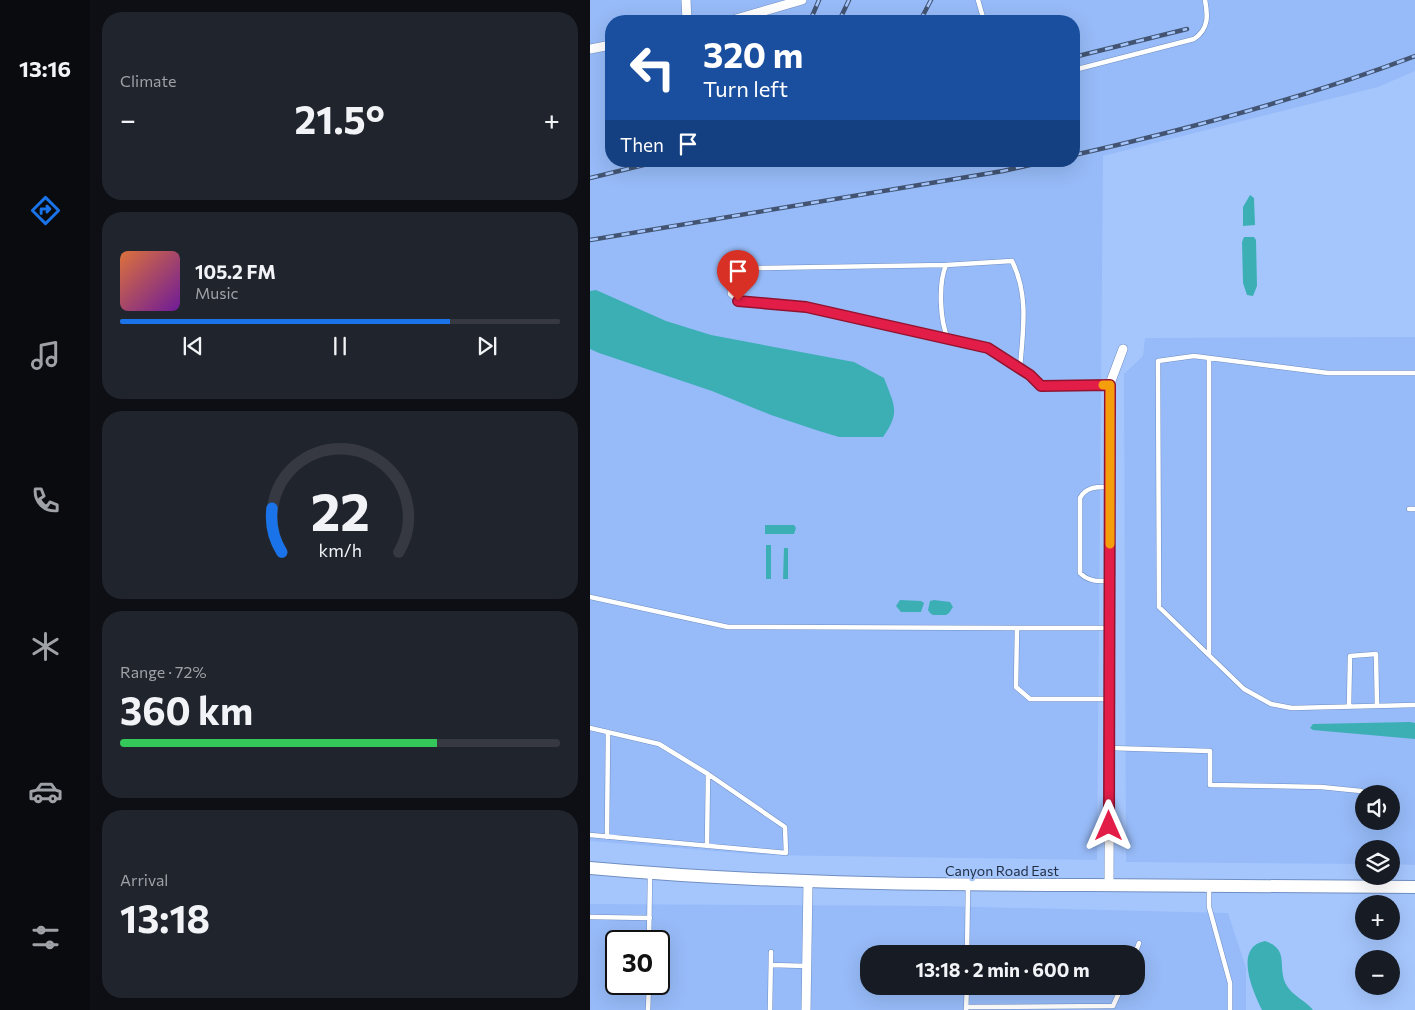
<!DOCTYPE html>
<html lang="en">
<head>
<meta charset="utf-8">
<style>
	:root { --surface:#171b24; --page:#20242c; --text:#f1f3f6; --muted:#9ea1a6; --line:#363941; --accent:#1a73e8 }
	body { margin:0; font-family:Commissioner,sans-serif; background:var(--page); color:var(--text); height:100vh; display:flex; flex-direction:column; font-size:19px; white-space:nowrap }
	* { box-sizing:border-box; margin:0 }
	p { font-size:16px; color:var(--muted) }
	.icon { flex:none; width:28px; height:28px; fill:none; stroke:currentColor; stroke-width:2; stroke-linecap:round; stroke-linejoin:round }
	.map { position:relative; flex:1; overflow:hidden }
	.side { display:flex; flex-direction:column; gap:12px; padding:12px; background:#0d0f14; width:500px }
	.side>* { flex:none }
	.top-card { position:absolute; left:15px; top:15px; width:475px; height:152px; border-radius:20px; box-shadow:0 5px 20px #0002; background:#1a4fa0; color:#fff; overflow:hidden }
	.buttons { position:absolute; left:765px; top:785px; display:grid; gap:10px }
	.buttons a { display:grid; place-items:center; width:45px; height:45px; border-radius:50%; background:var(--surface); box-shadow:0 5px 20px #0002; font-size:25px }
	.speed { position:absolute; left:15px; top:930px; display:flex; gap:10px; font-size:25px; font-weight:700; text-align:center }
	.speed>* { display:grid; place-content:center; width:65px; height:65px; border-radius:50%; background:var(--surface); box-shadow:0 5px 20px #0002; line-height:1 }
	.speed .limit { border:2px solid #111; border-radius:8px; background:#fff; color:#111 }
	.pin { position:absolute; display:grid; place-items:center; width:42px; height:42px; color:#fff; margin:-51px -21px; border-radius:50% 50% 50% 0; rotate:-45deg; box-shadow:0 0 5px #0007 }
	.pin .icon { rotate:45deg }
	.me { position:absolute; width:55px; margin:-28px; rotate:0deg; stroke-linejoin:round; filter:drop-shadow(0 0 4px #0008) }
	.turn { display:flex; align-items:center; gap:18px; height:105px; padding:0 15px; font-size:22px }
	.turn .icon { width:65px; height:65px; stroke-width:2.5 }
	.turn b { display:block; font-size:35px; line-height:42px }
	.then { display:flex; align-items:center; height:48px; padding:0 15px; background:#0003; gap:10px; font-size:19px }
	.big { font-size:38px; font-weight:700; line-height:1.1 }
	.side .widget { flex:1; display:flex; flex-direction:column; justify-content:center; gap:8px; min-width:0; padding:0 18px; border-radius:20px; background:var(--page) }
	.side .dial { align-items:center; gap:0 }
	.dial svg { height:130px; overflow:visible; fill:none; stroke:var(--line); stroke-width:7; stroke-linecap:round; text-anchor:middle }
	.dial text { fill:var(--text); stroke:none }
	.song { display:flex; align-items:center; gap:15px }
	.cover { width:60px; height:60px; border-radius:8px; background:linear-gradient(135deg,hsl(20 70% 55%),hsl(280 70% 35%)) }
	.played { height:5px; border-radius:2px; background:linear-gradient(90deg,var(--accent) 75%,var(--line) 75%) }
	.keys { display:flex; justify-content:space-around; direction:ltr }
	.heat { display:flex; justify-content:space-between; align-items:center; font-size:28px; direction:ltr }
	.charge { height:8px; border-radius:4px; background:linear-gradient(90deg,#34c759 72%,var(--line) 0) }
	.trip { position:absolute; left:270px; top:945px; width:285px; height:50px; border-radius:20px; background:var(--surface); box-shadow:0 5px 20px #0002; font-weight:700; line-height:50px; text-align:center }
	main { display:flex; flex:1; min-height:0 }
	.dock { display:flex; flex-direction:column; width:90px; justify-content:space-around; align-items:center; background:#090b0e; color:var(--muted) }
	.dock .icon { width:35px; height:35px }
	.dock .current { color:var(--accent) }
	.dock b { font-size:22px; color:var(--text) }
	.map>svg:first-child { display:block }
	.built { fill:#97bbf8; fill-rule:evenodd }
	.water { fill:#3cafb5 }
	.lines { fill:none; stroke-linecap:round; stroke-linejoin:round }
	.lane-casing { stroke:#6f8ec2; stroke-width:5.5 }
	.street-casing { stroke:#6f8ec2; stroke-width:10 }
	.secondary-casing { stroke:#6f8ec2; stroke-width:14 }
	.lane { stroke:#fff; stroke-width:4.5 }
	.street { stroke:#fff; stroke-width:9 }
	.secondary { stroke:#fff; stroke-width:12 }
	.rail-casing { stroke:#425472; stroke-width:4.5 }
	.rail { stroke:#a5c6fd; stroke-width:2.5; stroke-dasharray:8; stroke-linecap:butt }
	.route-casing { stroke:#92132f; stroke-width:12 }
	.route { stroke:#e11d48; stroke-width:9 }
	.slow { stroke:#f59e0b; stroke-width:9 }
	.labels { text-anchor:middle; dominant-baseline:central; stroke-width:4.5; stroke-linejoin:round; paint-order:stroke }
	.street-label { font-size:14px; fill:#212e43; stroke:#a5c6fd }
</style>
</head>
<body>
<main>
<nav class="dock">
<b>13:16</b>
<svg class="icon current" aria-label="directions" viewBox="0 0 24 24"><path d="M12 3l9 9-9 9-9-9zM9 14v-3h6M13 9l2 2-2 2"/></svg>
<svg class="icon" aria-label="music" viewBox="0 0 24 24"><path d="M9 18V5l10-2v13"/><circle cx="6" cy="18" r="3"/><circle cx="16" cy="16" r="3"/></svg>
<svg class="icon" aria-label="phone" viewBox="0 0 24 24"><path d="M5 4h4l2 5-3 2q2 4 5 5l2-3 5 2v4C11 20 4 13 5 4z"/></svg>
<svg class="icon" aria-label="climate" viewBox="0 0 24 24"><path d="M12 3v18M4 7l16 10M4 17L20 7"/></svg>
<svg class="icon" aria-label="car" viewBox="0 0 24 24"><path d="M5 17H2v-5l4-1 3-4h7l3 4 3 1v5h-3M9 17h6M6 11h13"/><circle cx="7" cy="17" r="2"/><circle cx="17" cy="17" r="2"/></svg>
<svg class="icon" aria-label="filters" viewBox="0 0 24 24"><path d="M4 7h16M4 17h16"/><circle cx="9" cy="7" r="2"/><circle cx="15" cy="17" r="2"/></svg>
</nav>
<section class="side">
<div class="widget"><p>Climate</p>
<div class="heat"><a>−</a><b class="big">21.5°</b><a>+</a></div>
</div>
<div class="widget">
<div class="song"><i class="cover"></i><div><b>105.2 FM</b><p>Music</p></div></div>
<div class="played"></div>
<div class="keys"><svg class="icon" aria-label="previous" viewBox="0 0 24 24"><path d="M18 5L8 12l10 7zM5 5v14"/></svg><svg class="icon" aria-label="pause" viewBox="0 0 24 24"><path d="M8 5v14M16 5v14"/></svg><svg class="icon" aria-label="next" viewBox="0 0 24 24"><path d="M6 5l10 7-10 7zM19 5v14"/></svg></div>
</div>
<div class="widget dial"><svg viewBox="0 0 100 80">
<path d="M14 69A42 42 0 1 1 86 69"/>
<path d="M14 69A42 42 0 0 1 8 42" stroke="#1a73e8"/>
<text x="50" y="56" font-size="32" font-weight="700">22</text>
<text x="50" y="72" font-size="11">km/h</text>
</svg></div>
<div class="widget"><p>Range · 72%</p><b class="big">360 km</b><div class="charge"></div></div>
<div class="widget"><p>Arrival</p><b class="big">13:18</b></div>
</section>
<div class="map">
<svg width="825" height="1010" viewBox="0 0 825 1010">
	<rect width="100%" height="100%" fill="#a5c6fd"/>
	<!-- built -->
	<path class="built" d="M0 0H825V71L788 87 513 156 507 860 173 855 0 841ZM21 21H484V161H21Z
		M825 337V865L801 864V849H774V864L536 862 534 374 553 356 555 338ZM774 794H801V821H774Z
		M0 904 350 906 638 913 656 968V1010H0ZM26 941H69V984H26ZM279 954H546V986H279Z"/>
	<!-- water -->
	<path class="water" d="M660 195 664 198 665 225 653 226V207Z
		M654 237H664L666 240 667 286 663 296 657 295 653 283 652 242Z
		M6 290 76 321 121 335 264 362 294 378C304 405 311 412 293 437H249L229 431 181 415 122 391 9 353 0 349V291Z
		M175 525H204L206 528 204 534H175Z
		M176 545H181V579H176Z
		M194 548H198V579H193Z
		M310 600 331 601 334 603 331 612H311L306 606Z
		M344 600 360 602 363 607 359 613 356 615H343L340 613 338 610 340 601Z
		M820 722 825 723V739L723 730 720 728 723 724Z
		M675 941C701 950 686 968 697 986 703 996 716 1001 723 1010H672C663 992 643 947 675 941Z"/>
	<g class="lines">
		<defs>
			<path id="lane" d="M388 0 394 21
				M484 70 604 39C619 29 618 15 615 0
				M356 265 167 268 146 271 140 280V294L148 301 216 307 358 339
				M619 358V655
				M430 368C433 331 439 295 422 261L356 265C348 284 350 321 358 339 370 342 384 343 396 347 409 351 441 376 451 386L521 385
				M825 373H738L604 356 568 361 569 607 654 689 681 704 702 708 825 705
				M819 509H825
				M520 581C508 581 499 582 490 573V498C496 486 508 487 520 487
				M0 597 138 627 427 628
				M520 699H440L426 687 427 628H520
				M759 707 760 656 786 654 787 706
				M0 728 69 744 118 774 195 827 196 853 0 835
				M519 748 620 751V785L731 787 771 791
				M17 837 18 732
				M117 846 118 774
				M619 887V907L640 983V1010
				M0 917 60 918
				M59 941 60 875
				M377 954 378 885
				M545 954 549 943
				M181 965 217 966
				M376 1007 523 1006 532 986
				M58 1010 59 984
				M180 1010 181 952
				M376 1010 377 986"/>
			<path id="street" d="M96 0 97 21
				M139 21 212 0
				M0 49 21 45
				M519 885 521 381 533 349
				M216 1010 218 882"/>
			<path id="secondary" d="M0 868C166 883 331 885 497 885 607 885 716 886 825 887"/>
		</defs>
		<!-- lane casing -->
		<use href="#lane" class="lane-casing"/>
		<!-- street casing -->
		<use href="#street" class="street-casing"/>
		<!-- secondary casing -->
		<use href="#secondary" class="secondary-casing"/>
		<!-- lane -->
		<use href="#lane" class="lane"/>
		<!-- street -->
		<use href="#street" class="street"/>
		<!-- secondary -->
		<use href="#secondary" class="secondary"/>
		<defs>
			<path id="rail" d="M220 21 229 0
				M249 21 259 0
				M330 21 341 0
				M484 57 597 29
				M484 155C599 129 714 98 825 56
				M0 178 70 161
				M0 240 413 171 458 161"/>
		</defs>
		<!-- rail casing -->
		<use href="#rail" class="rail-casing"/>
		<!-- rail -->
		<use href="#rail" class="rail"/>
	</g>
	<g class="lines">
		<defs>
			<path id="route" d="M148 301 216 307 398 348 440 375 451 386 520 385 519 826"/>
		</defs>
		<!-- route casing -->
		<use href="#route" class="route-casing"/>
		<!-- route -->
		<use href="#route" class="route"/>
		<!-- slow -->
		<path class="slow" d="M513 385H520V544"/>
	</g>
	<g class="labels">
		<!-- street labels -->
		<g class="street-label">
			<text x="412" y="870">Canyon Road East</text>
		</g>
	</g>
</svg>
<div class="buttons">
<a><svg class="icon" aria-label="sound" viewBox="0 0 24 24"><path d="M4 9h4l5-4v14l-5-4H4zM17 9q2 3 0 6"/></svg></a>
<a><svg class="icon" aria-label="layers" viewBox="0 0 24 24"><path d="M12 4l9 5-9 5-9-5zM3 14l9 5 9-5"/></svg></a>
<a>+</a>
<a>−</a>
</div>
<div class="speed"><div class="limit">30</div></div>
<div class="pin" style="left:148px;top:301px;background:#d93025"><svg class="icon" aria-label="arrive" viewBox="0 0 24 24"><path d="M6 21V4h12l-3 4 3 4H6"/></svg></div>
<svg class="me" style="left:519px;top:826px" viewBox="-20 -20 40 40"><path d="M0-17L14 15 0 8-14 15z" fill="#e11d48" stroke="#fff" stroke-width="4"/></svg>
<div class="trip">13:18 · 2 min · 600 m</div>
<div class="top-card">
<div class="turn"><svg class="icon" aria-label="left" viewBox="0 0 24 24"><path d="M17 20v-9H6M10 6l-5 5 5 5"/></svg><div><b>320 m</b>Turn left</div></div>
<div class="then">Then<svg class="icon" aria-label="arrive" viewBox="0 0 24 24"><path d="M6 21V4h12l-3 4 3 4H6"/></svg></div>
</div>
</div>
</main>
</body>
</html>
